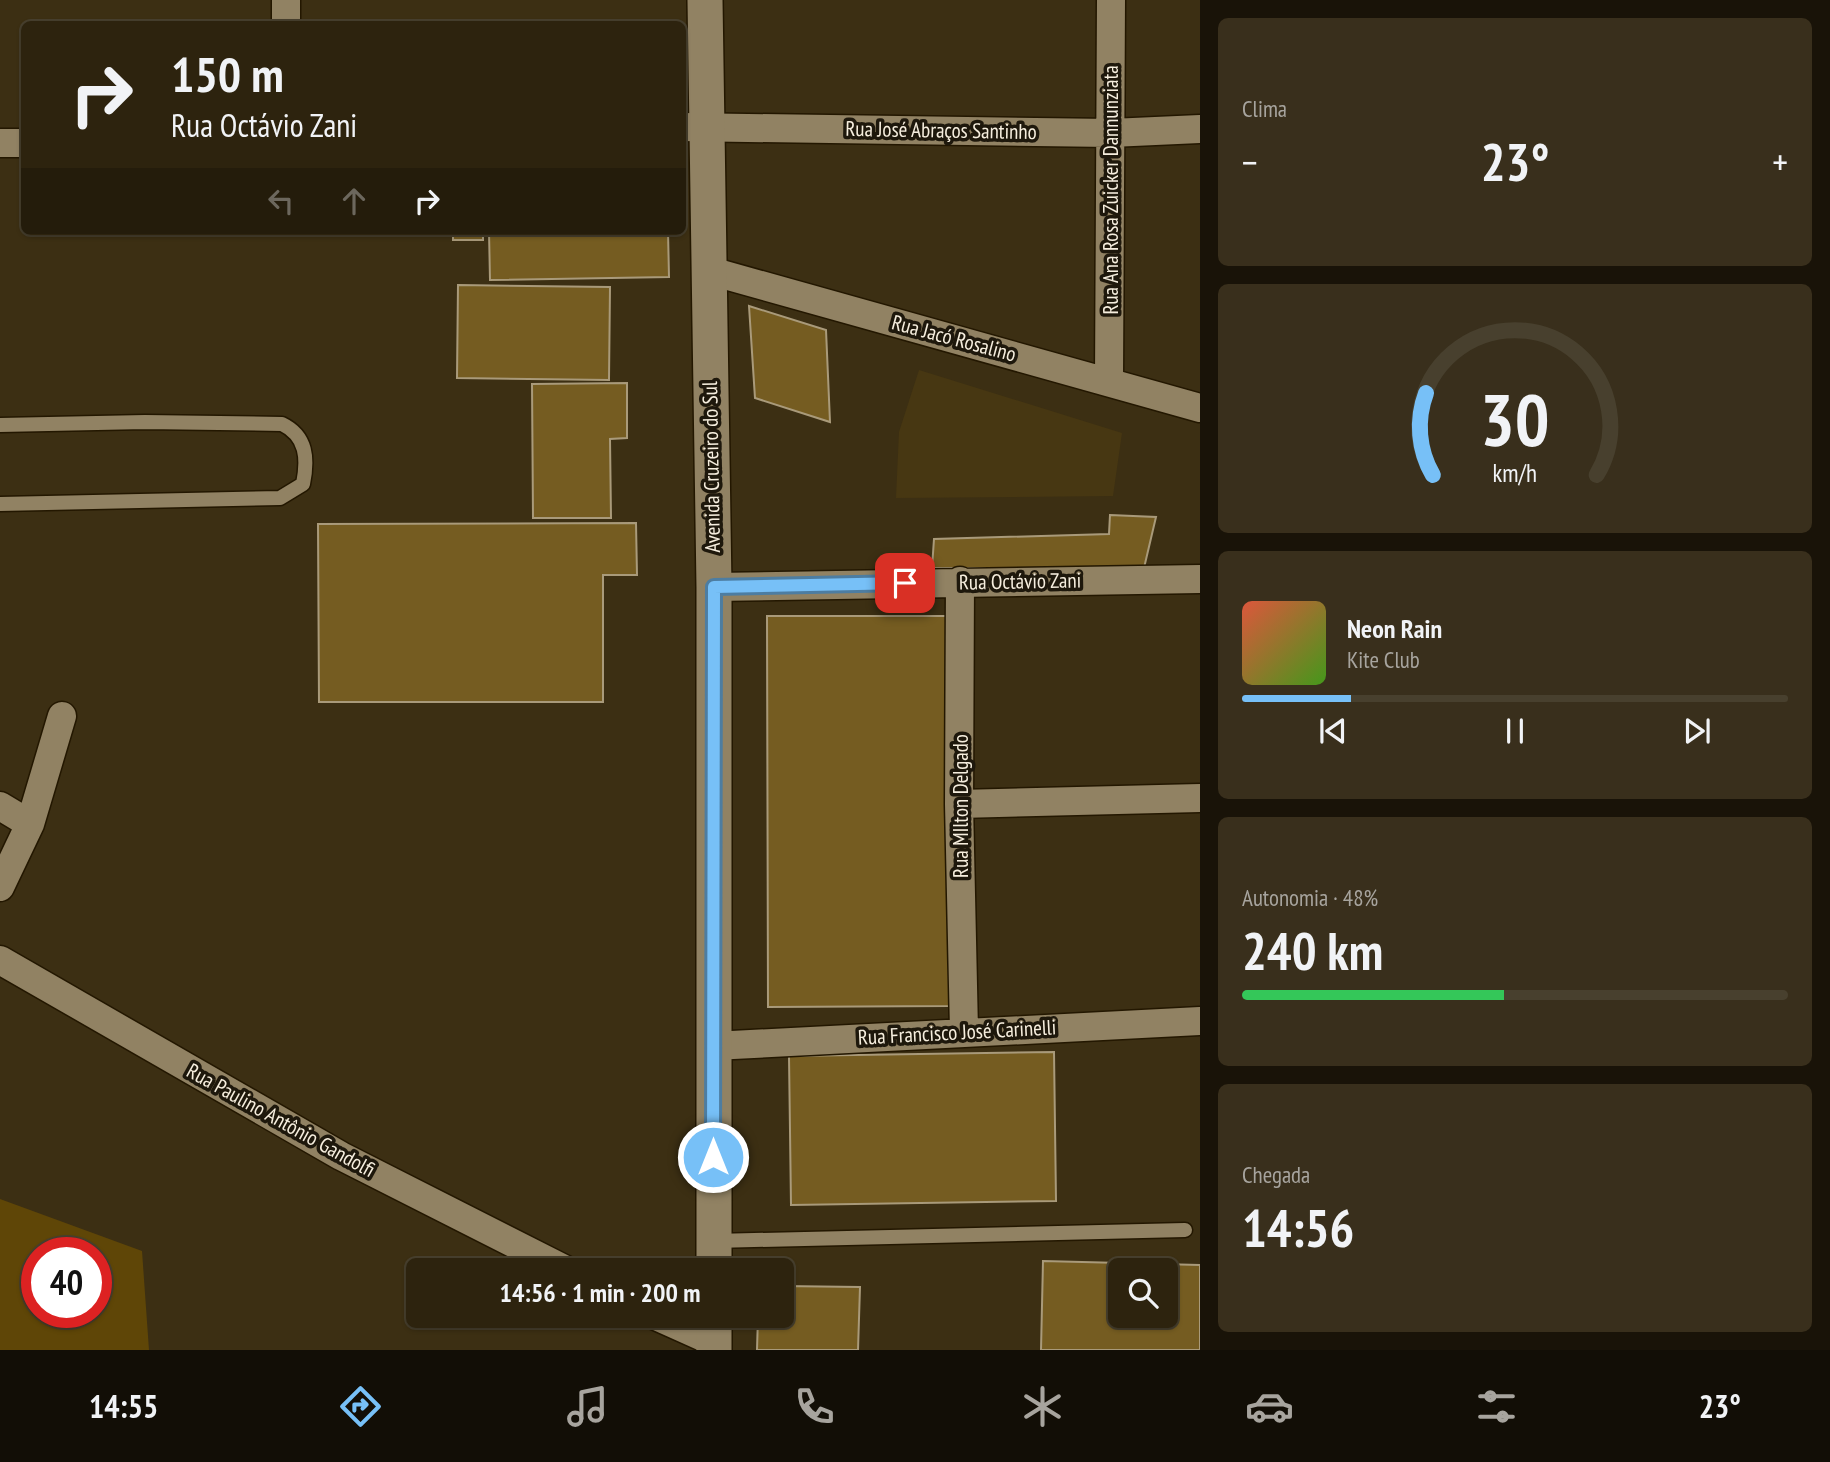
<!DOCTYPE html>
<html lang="pt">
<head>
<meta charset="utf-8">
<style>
	:root { --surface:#2d230e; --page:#392f1c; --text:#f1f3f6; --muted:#a7a49e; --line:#48402e; --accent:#77c0f7 }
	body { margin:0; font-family:"PT Sans Narrow",sans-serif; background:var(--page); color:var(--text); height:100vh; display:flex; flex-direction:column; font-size:26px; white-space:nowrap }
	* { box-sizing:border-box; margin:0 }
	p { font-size:23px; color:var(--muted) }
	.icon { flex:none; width:38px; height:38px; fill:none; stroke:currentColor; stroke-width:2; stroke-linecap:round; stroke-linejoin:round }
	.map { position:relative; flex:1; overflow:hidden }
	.side { display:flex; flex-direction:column; gap:18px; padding:18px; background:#191308; width:630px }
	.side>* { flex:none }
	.guide { position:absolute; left:21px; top:21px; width:665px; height:214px; border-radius:10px; box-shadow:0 2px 5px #0004,0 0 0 2px var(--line); background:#2d230e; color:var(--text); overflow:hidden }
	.tools { position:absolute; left:1108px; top:1258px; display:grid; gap:14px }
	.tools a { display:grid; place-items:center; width:70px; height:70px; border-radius:10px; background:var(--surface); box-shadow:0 2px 5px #0004,0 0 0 2px var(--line); font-size:35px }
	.speed { position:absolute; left:21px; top:1237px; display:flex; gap:14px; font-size:35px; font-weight:700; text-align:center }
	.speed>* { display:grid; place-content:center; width:91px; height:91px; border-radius:50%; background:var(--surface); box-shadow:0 2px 5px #0004,0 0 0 2px var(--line); line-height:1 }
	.speed .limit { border:10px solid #d22; background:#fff; color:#111 }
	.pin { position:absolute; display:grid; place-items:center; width:60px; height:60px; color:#fff; margin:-30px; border-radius:14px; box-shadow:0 4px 10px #0006 }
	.me { position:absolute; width:77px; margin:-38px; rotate:0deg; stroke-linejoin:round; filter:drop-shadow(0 0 5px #0008) }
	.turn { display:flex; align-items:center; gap:24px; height:147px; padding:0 35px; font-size:32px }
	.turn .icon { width:91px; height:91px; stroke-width:2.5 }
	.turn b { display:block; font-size:49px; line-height:60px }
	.lanes { display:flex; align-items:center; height:66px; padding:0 35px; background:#0003; justify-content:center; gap:35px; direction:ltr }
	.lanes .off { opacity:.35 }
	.big { font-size:52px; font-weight:700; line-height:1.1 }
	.side .card { flex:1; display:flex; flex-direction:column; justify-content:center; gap:10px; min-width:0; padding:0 24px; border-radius:10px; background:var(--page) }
	.side .dial { align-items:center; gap:0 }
	.dial svg { height:182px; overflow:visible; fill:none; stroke:var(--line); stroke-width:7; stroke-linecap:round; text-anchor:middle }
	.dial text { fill:var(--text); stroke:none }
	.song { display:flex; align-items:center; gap:21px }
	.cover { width:84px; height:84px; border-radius:10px; background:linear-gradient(135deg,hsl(10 70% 55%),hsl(100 70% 35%)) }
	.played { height:7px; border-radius:4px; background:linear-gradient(90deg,var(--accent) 20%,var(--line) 20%) }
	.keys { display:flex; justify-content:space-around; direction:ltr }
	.heat { display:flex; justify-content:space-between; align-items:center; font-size:38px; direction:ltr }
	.charge { height:10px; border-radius:5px; background:linear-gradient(90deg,#34c759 48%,var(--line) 0) }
	.trip { position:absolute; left:406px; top:1258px; width:388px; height:70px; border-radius:10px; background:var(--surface); box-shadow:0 2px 5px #0004,0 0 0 2px var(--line); font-weight:700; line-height:70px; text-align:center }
	.tab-bar { display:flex; height:112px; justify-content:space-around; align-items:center; background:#120e06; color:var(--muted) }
	.tab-bar .icon { width:49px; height:49px }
	.tab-bar .selected { color:var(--accent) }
	.tab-bar b { font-size:32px; color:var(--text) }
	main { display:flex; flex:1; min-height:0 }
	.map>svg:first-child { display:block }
	.built { fill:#473712 }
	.green { fill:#5f4607; fill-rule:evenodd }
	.building { fill:#755c21; stroke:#a99a7a; stroke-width:2; fill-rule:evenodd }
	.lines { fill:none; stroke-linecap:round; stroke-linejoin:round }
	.service-casing { stroke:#231700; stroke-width:17 }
	.minor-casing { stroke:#231700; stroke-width:31 }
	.tertiary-casing { stroke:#231700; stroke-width:38 }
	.service { stroke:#918263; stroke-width:14 }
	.minor { stroke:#918263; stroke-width:28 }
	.tertiary { stroke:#918263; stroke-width:35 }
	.route-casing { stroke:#4d7da1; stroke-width:18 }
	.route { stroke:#77c0f7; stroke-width:12 }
	.labels { text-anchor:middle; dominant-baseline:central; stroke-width:7; stroke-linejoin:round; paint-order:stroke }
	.street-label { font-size:21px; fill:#f6eede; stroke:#1e180c }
</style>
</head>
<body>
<main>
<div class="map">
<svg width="1200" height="1350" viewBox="0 0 1200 1350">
	<rect width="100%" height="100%" fill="#3c2f13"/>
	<!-- built -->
	<path class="built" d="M919 370 1122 433 1113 496 896 498 899 432Z"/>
	<!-- green -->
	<path class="green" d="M0 1199 142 1251 149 1350H0ZM37 1253H96V1312H37Z"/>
	<!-- building -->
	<path class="building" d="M453 231H483V240H453Z
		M489 231H668L669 277 490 280Z
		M458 285 610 287 609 380 457 378Z
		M749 306 826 330 830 422 755 398Z
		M627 383V438L610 439 611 518H533L532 384Z
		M1110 515 1156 517 1144 568H932L934 539 1109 534Z
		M636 523 637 575H603V702H319L318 524Z
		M767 616H947L949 1006 768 1007Z
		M1054 1052 1056 1201 791 1205 789 1056Z
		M1043 1261 1200 1265V1350H1041ZM1120 1270H1166V1316H1120Z
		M782 1286 860 1287 858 1350H757L758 1316H782Z"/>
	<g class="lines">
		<defs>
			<path id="service" d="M0 425 145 422 282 424C307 436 308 459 303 484L280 498 0 504
				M714 1241 1185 1230"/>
			<path id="minor" d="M286 0V24
				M682 127 1111 133 1200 129
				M0 143H24
				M707 270 1200 408
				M1109 380 1111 0
				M960 581 959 804 964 1031
				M714 587 1200 579
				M959 804 1200 798
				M0 806 30 824
				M0 887 30 824 62 716
				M0 960 341 1156 566 1270
				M713 1046 1200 1021
				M656 1316 714 1342"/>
			<path id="tertiary" d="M705 0 714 587V1270
				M714 1316V1350"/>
		</defs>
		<!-- service casing -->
		<use href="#service" class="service-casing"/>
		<!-- minor casing -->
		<use href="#minor" class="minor-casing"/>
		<!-- tertiary casing -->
		<use href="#tertiary" class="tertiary-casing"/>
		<!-- service -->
		<use href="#service" class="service"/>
		<!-- minor -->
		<use href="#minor" class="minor"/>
		<!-- tertiary -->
		<use href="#tertiary" class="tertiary"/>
	</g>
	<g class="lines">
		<defs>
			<path id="route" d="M713 1157 714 587 905 583"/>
		</defs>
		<!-- route casing -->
		<use href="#route" class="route-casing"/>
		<!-- route -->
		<use href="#route" class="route"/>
	</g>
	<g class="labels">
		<!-- street labels -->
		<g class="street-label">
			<text transform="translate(941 130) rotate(1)">Rua José Abraços Santinho</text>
			<text transform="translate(1110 190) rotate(-90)">Rua Ana Rosa Zuicker Dannunziata</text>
			<text transform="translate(954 338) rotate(15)">Rua Jacó Rosalino</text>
			<text transform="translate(711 467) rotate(-91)">Avenida Cruzeiro do Sul</text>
			<text transform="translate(1020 581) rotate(-1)">Rua Octávio Zani</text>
			<text transform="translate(960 806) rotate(-90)">Rua MIlton Delgado</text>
			<text transform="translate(957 1032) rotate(-3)">Rua Francisco José Carinelli</text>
			<text transform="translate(281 1120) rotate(29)">Rua Paulino Antônio Gandolfi</text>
		</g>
	</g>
</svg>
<div class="tools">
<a><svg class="icon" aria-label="search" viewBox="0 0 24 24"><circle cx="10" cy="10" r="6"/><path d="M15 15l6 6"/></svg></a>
</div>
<div class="speed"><div class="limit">40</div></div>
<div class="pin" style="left:905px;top:583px;background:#d93025"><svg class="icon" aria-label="arrive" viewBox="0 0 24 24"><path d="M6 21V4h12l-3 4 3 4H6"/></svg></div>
<svg class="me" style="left:713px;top:1157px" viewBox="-20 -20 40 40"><circle r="17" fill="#77c0f7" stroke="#fff" stroke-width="3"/><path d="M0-11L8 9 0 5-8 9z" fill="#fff"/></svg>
<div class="trip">14:56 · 1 min · 200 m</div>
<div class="guide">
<div class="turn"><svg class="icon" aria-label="right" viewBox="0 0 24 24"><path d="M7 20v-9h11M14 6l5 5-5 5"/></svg><div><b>150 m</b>Rua Octávio Zani</div></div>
<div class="lanes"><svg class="icon off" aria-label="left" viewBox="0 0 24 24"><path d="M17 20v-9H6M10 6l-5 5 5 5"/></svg><svg class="icon off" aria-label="ahead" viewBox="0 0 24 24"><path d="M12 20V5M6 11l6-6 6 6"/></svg><svg class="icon" aria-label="right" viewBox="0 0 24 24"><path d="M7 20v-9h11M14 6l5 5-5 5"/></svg></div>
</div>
</div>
<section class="side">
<div class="card"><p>Clima</p>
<div class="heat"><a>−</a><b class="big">23°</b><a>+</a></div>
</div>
<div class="card dial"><svg viewBox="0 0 100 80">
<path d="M14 69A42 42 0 1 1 86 69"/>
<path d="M14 69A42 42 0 0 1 11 33" stroke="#77c0f7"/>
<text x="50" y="56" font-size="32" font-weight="700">30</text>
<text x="50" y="72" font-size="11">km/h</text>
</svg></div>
<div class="card">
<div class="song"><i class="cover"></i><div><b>Neon Rain</b><p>Kite Club</p></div></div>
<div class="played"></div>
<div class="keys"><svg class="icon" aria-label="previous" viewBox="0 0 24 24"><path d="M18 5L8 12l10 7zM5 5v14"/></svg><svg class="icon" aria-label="pause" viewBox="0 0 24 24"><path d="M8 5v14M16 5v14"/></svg><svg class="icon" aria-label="next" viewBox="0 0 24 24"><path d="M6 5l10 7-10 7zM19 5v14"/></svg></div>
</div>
<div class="card"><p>Autonomia · 48%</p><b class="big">240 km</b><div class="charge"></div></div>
<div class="card"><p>Chegada</p><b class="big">14:56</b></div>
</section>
</main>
<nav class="tab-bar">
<b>14:55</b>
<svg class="icon selected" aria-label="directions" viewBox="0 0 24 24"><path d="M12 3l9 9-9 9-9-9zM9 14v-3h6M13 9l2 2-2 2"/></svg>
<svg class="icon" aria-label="music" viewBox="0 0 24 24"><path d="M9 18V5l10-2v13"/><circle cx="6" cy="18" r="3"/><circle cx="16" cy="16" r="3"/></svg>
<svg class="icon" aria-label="phone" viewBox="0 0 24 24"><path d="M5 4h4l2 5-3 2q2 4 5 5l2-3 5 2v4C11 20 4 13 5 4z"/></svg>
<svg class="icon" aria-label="climate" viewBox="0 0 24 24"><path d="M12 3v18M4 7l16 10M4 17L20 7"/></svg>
<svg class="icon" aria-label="car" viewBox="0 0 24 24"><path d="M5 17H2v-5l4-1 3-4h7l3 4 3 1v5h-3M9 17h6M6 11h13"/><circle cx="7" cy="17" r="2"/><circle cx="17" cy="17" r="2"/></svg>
<svg class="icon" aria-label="filters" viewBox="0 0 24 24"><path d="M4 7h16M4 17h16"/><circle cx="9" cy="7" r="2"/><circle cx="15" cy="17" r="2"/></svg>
<b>23°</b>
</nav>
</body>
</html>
